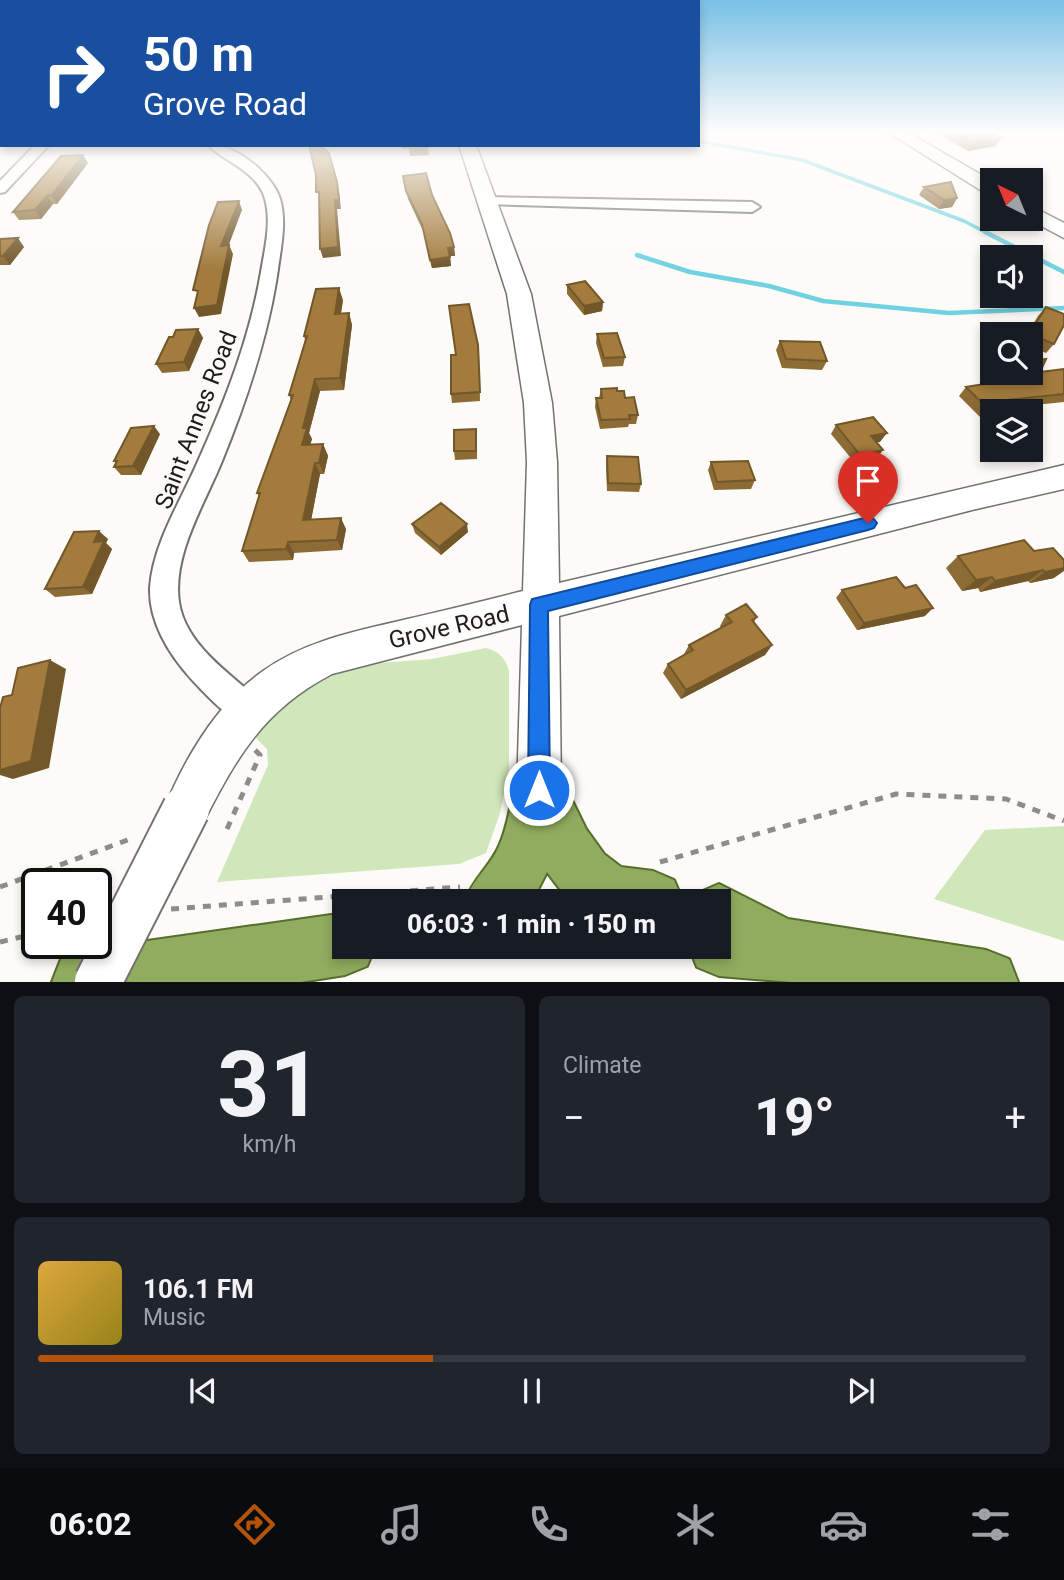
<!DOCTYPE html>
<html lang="en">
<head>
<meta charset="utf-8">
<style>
	:root { --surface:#171b24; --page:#20242c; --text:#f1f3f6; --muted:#9ea1a6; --line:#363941; --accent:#b45309 }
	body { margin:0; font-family:Roboto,sans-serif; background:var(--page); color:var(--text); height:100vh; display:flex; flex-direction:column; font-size:26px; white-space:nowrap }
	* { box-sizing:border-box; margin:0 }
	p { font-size:23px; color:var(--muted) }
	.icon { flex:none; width:38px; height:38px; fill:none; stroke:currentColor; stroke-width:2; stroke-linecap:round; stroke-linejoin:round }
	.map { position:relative; height:982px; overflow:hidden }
	.details { display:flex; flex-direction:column; gap:14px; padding:14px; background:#0d0f14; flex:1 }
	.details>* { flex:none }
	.hud { position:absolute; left:0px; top:0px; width:700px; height:147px; box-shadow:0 4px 10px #0003; background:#1a4fa0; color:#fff; overflow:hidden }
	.needle { width:46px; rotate:317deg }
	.fabs { position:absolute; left:980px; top:168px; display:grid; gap:14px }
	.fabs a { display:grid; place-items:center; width:63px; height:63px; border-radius:0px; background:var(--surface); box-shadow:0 4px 10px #0003; font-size:35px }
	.speed { position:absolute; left:21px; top:868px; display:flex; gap:14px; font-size:35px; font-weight:700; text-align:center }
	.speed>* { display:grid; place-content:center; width:91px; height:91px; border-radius:50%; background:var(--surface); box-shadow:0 4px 10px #0003; line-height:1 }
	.speed .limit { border:4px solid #111; border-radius:10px; background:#fff; color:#111 }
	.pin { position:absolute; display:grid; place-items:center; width:60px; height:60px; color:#fff; margin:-72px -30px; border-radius:50% 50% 50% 0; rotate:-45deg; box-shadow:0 0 7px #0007 }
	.pin .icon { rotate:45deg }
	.me { position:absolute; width:77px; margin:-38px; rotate:0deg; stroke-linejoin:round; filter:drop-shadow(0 0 5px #0008) }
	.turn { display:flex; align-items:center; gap:24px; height:147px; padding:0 28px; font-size:32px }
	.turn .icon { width:91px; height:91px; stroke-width:2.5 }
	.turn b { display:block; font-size:49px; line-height:60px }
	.big { font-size:52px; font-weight:800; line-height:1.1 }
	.details .card { flex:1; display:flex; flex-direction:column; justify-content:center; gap:10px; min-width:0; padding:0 24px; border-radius:10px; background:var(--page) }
	.details .dial { align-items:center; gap:0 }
	.dial b { font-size:91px; line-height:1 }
	.song { display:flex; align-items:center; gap:21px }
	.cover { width:84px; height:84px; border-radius:10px; background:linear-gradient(135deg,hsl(40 70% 55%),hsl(50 70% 35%)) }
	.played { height:7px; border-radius:4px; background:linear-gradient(90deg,var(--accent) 40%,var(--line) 40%) }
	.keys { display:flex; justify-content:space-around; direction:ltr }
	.heat { display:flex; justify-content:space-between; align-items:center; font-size:38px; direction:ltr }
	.details .tiles { flex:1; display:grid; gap:14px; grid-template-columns:1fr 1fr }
	.card:last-child { grid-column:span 2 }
	.trip { position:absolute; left:332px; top:889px; width:399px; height:70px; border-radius:0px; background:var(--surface); box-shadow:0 4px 10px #0003; font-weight:800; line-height:70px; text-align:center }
	.tab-bar { display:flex; height:112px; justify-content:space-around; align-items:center; background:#090b0e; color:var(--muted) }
	.tab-bar .icon { width:49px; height:49px }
	.tab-bar .active { color:var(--accent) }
	.tab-bar b { font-size:32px; color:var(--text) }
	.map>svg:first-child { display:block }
	.green { fill:#d0e6bb }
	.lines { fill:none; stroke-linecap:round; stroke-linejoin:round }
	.stream-far1 { stroke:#70d1e1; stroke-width:3.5 }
	.stream { stroke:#70d1e1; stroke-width:4.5 }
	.minor-casing { stroke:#73716d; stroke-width:4 }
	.tertiary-casing { stroke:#73716d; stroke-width:3 }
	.trunk-casing { stroke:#576d2d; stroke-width:4 }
	.path { stroke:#8e8c89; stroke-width:5; stroke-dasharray:8 8; stroke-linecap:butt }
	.minor { fill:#fff; fill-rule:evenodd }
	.tertiary { fill:#fff; fill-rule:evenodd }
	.trunk { fill:#90ac5e; fill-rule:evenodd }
	.tertiary-bridge-casing { stroke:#73716d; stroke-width:50; stroke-linecap:butt }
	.tertiary-bridge { stroke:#fff; stroke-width:46 }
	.wall { fill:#8c6b34 }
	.shaded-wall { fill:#72572b }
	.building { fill:#a37c3d; stroke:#72572b; stroke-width:2 }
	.route { fill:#1a73e8; stroke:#114b97; stroke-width:2 }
	.labels { text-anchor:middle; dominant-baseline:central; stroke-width:5; stroke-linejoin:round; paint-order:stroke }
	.street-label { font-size:24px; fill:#1e1d1b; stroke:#fdfbf7 }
</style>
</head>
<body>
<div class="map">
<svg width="1064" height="982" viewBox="0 0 1064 982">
	<rect width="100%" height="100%" fill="#fdfbf7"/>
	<!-- green -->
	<path class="green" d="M486 648C500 652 505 658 509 671V770L500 813 486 853 459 864 217 882 268 765 267 749 253 735 272 708 312 681 367 664 432 659Z
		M1064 826V941L934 899 985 830Z"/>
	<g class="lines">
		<!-- stream-far1 -->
		<path class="stream-far1" d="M698 141 802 160 964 221 989 234"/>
		<!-- stream -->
		<path class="stream" d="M985 232 1064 272
			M637 255 690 272 769 286 823 301 949 313 1064 308"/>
		<defs>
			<path id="minor" d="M35 145H49L5 192 0 193V181Z
				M208 145C227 145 240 153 255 165 265 174 276 186 280 199 286 219 282 242 279 262 270 331 248 397 222 461 205 503 172 555 179 602 185 644 229 673 258 699L263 710 258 721 247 726C227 717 209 698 194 682 171 657 149 624 150 588 153 543 182 499 199 459 226 399 250 337 261 272 265 248 273 217 263 193 252 169 225 162 208 145Z
				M487 197 752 202 760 207 752 212 482 204 480 201 482 198Z"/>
			<path id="tertiary" d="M888 132H907L992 181V195L985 193Z
				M459 145H476L531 294 552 403 557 462 559 583 1064 465V489L972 510 559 616 561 791 555 807 539 813 523 807 517 791 522 625 332 674C263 710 236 758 202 825L186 831 170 825 164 809C185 758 217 703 263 671 305 641 353 632 403 620 443 611 483 601 523 591L527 462 524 403 507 294Z
				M1031 206 1064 223V238L1028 219H1031Z"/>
			<path id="trunk" d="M539 764 558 772 586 829 604 854 621 867 653 871 674 880 683 901H569L547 872 532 901H465C474 877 490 867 499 846 510 823 510 796 520 772Z
				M719 884 788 919 986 950 1009 959 1018 982H791L719 976 697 967 689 947H719V901H694L698 893Z
				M345 913V947H375L367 966 345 975 301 982H52L61 959 84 950Z"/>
		</defs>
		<!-- minor casing -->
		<use href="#minor" class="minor-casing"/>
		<!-- tertiary casing -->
		<use href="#tertiary" class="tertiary-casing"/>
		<!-- trunk casing -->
		<use href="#trunk" class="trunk-casing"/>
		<!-- path -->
		<path class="path" d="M227 829 260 755 255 750
			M660 862 896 794 1006 799 1064 821
			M0 887 133 838
			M171 909 460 887
			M0 942 37 933"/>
		<!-- minor -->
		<use href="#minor" class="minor"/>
		<!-- tertiary -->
		<use href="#tertiary" class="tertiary"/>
		<!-- trunk -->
		<use href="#trunk" class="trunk"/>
		<defs>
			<path id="tertiary-bridge" d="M98 982 186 809"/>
		</defs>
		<!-- tertiary-bridge casing -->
		<use href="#tertiary-bridge" class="tertiary-bridge-casing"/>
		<!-- tertiary-bridge -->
		<use href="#tertiary-bridge" class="tertiary-bridge"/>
	</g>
	<!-- wall -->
	<path class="wall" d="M934 132H988L1001 138 996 146 968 151Z
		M401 145H428L429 155 410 156 409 148 402 149Z
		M88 163 57 204H53L41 219 19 220 13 212Z
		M403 176 432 195 454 247 455 256H450L451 266 432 268 424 233 408 199Z
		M924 187 957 198 952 207 939 209 919 195Z
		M0 239 24 247 10 265H0Z
		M990 246 992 257V277L980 273 984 255Z
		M567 285 603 302 602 311 584 315 567 294Z
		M343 300 341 313H349L352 325 344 390 320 391 309 433 312 439 310 444H323L328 456 324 474H320L311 520 346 529 342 550 294 553 293 560 249 562 242 551 259 497 257 493 291 400 289 395 305 340 304 336Z
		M1046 307 1054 344 1046 353 1031 347V334H1027L1038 316Z
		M198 329 203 338 189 371 162 373 156 364 173 337Z
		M597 334 625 357 623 366 603 367 596 343Z
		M780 341 827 361 822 370 782 368 776 350Z
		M479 354 480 401 452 403 451 394 456 355Z
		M1064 369V402L1007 408 980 417 959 396 966 387 1002 381 999 377 1002 373H1031Z
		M601 389 617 391 625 398 638 415 636 424H629L628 427 600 429 595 407 596 398H599Z
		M836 425 880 442H877V458L855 463 831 434Z
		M160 434 141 475H121L114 467 116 463 114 461Z
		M477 438V459L455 460 454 451Z
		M607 456 641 484 639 492 607 491 606 464Z
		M711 462 755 480 751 489 714 490 708 470Z
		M412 524 468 532 441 555 415 533Z
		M108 539 106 543 112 549 92 594 55 597 45 589Z
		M1024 540 1054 578 1030 583 1028 581 980 592 978 588 962 591 946 568 958 556Z
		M842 590 925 616 857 630 836 598Z
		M726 615 757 617 754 622 772 645 765 655 681 699 663 673 668 664 684 654 689 645 721 628 720 626Z"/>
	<!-- shaded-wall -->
	<path class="shaded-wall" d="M1001 138 996 146 968 151 972 143Z
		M402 145H409V148L402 149Z
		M83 155 88 163 57 204 52 195Z
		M337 182 339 191 341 209H337L341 256 323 258 320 249Z
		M47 196 53 204 41 219 35 210Z
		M957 198 952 207 939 209 944 200Z
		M239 201 242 210 225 255 221 246Z
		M18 238 24 247 10 265 3 256Z
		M229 245 233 254 221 314 199 317 194 308Z
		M454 247 455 256H449L448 248Z
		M450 257 451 266 432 268 430 260Z
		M339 288 343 300 339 325 335 314Z
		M603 302 602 311 584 315V306Z
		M349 313 352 325 344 390 340 378Z
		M198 329 203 338 189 371 184 362Z
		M315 379 320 391 309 433 312 439 307 456 302 445 303 428Z
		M1010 404 1004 411H992V415L980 417 988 409Z
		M154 426 160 434 141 475 133 466Z
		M887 433 880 442 865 445 871 436Z
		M323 444 328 456 324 474 319 463Z
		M883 450 877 458 855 463 860 455Z
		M315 463 320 474 309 531 303 520Z
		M341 518 346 529 342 550 337 540Z
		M467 524 468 532 441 555 439 547Z
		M99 531 108 539 106 543 112 549 92 594 83 587 94 542Z
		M288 542 294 553 293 560 286 549Z
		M1064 568V571L1054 578 1030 583 1045 572Z
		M1043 570 1028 581 980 592 995 581Z
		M992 577 978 588 962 591 976 580Z
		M933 608 925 616 857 630 864 623Z
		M772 645 765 655 681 699 686 690Z
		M50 660 66 669 49 768 13 779 0 775V770Z"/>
	<!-- building -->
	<path class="building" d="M951 132H988L1001 138 972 143Z
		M309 145H320L329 153 337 182 339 200H335L338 247 320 249 319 192H316V175Z
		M409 145H428V147L409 148Z
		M83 155 52 195 47 196 35 210 13 212 61 156Z
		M426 173 432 195 450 233 454 247 448 248 450 257 430 260 422 224 406 191 403 176Z
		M951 182 957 198 944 200 924 187Z
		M239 201 221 246 229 245 217 305 194 308 198 291 193 290 209 225 218 202Z
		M18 238 3 256H0V239Z
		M990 246 1017 253 1016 257H992V266L985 265Z
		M585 281 603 302 584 306 567 285Z
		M339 288 335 314 349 313 340 378 315 379 303 428H307L302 445 323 444 319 463H315L303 520 341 518 337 540 288 542 286 549 242 551 260 493H257L293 395H289L307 336H304L316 289Z
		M469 304 478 345 480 392 451 394V355H456L449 306Z
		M1046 307 1064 314V325L1054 344 1029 334Z
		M198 329 184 362 156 364 169 337H173L176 330Z
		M617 333 625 357 604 358 597 334Z
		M780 341 820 342 827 361 786 359Z
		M1046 359 1040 372 1064 369V394L1006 400 1010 404 988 409 966 387 1016 379 1010 373H1031V361Z
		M617 388V391H624L625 398 634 397 638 415H629L630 419 601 420 596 398H602L601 389Z
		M873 417 887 433 871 436 883 450 860 455 836 425Z
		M154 426 133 466 114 467 117 461H114L131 428Z
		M476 429V451H454V430Z
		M607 456 638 457 641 484 608 483Z
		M748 461 755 480 717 482 711 462Z
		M441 503 467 524 439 547 412 524Z
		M99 531 94 542 104 541 83 587 45 589 74 532Z
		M1024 540 1034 551 1053 548 1064 560V568L1045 572 1043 570 995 581 992 577 976 580 958 556Z
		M896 577 905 588 916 585 933 608 864 623 842 590Z
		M746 604 757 617 752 620 772 645 686 690 668 664 693 650 689 645 732 622 726 615Z
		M50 660 31 761 0 770V708L3 697 12 695 18 668Z"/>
	<!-- sky -->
	<linearGradient id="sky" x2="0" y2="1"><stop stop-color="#78c0e5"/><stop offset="0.49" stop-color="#fefdfb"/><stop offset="1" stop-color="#fefdfb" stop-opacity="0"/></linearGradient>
	<rect width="1064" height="269" fill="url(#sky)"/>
	<!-- route -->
	<path class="route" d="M868 517 874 519 877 523 874 528 868 530 548 611 550 790 547 798 539 802 531 798 528 790 530 605 532 599Z"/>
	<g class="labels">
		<!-- street labels -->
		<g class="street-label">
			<text transform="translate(196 420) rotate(-69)">Saint Annes Road</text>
			<text transform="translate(449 627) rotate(-13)">Grove Road</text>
		</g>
	</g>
</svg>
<div class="fabs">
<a><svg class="needle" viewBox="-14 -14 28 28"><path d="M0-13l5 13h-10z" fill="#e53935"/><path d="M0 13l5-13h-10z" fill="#9ea1a6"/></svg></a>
<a><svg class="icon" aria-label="sound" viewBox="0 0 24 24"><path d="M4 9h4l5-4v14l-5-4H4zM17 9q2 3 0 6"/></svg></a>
<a><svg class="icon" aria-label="search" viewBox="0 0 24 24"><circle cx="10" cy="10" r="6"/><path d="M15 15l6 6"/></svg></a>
<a><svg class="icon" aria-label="layers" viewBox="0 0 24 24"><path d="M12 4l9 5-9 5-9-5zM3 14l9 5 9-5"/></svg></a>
</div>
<div class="speed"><div class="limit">40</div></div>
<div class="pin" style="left:868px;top:523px;background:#d93025"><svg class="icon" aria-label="arrive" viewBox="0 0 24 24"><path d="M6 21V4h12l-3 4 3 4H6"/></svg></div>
<svg class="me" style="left:539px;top:790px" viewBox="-20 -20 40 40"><circle r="17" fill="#1a73e8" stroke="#fff" stroke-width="3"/><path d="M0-11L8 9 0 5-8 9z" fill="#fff"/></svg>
<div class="trip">06:03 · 1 min · 150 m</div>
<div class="hud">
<div class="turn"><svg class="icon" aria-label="right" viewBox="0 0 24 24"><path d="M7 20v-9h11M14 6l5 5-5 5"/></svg><div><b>50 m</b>Grove Road</div></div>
</div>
</div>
<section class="details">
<div class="tiles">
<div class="card dial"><b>31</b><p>km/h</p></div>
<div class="card"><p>Climate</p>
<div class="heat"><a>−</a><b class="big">19°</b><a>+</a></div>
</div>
<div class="card">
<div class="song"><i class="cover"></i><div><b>106.1 FM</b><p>Music</p></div></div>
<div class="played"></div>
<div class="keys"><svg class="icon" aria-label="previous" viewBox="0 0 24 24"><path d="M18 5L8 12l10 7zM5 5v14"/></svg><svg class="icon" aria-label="pause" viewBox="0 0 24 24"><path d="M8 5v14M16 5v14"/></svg><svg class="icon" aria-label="next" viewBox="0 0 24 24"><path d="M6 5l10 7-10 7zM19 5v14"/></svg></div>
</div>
</div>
</section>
<nav class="tab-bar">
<b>06:02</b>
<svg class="icon active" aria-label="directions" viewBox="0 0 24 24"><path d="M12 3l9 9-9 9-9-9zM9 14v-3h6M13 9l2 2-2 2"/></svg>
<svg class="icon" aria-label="music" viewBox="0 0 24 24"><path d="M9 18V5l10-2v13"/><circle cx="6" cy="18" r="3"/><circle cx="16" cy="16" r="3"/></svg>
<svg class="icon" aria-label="phone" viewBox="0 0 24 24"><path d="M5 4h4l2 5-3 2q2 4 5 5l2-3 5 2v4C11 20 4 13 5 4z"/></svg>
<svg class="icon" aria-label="climate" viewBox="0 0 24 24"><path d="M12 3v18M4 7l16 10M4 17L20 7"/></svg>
<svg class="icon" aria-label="car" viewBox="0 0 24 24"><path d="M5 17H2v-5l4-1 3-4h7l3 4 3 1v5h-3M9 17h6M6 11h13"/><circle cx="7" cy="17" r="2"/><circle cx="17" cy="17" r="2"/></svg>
<svg class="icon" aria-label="filters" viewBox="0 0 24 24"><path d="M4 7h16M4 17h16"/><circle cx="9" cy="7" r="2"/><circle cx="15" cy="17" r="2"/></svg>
</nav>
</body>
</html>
